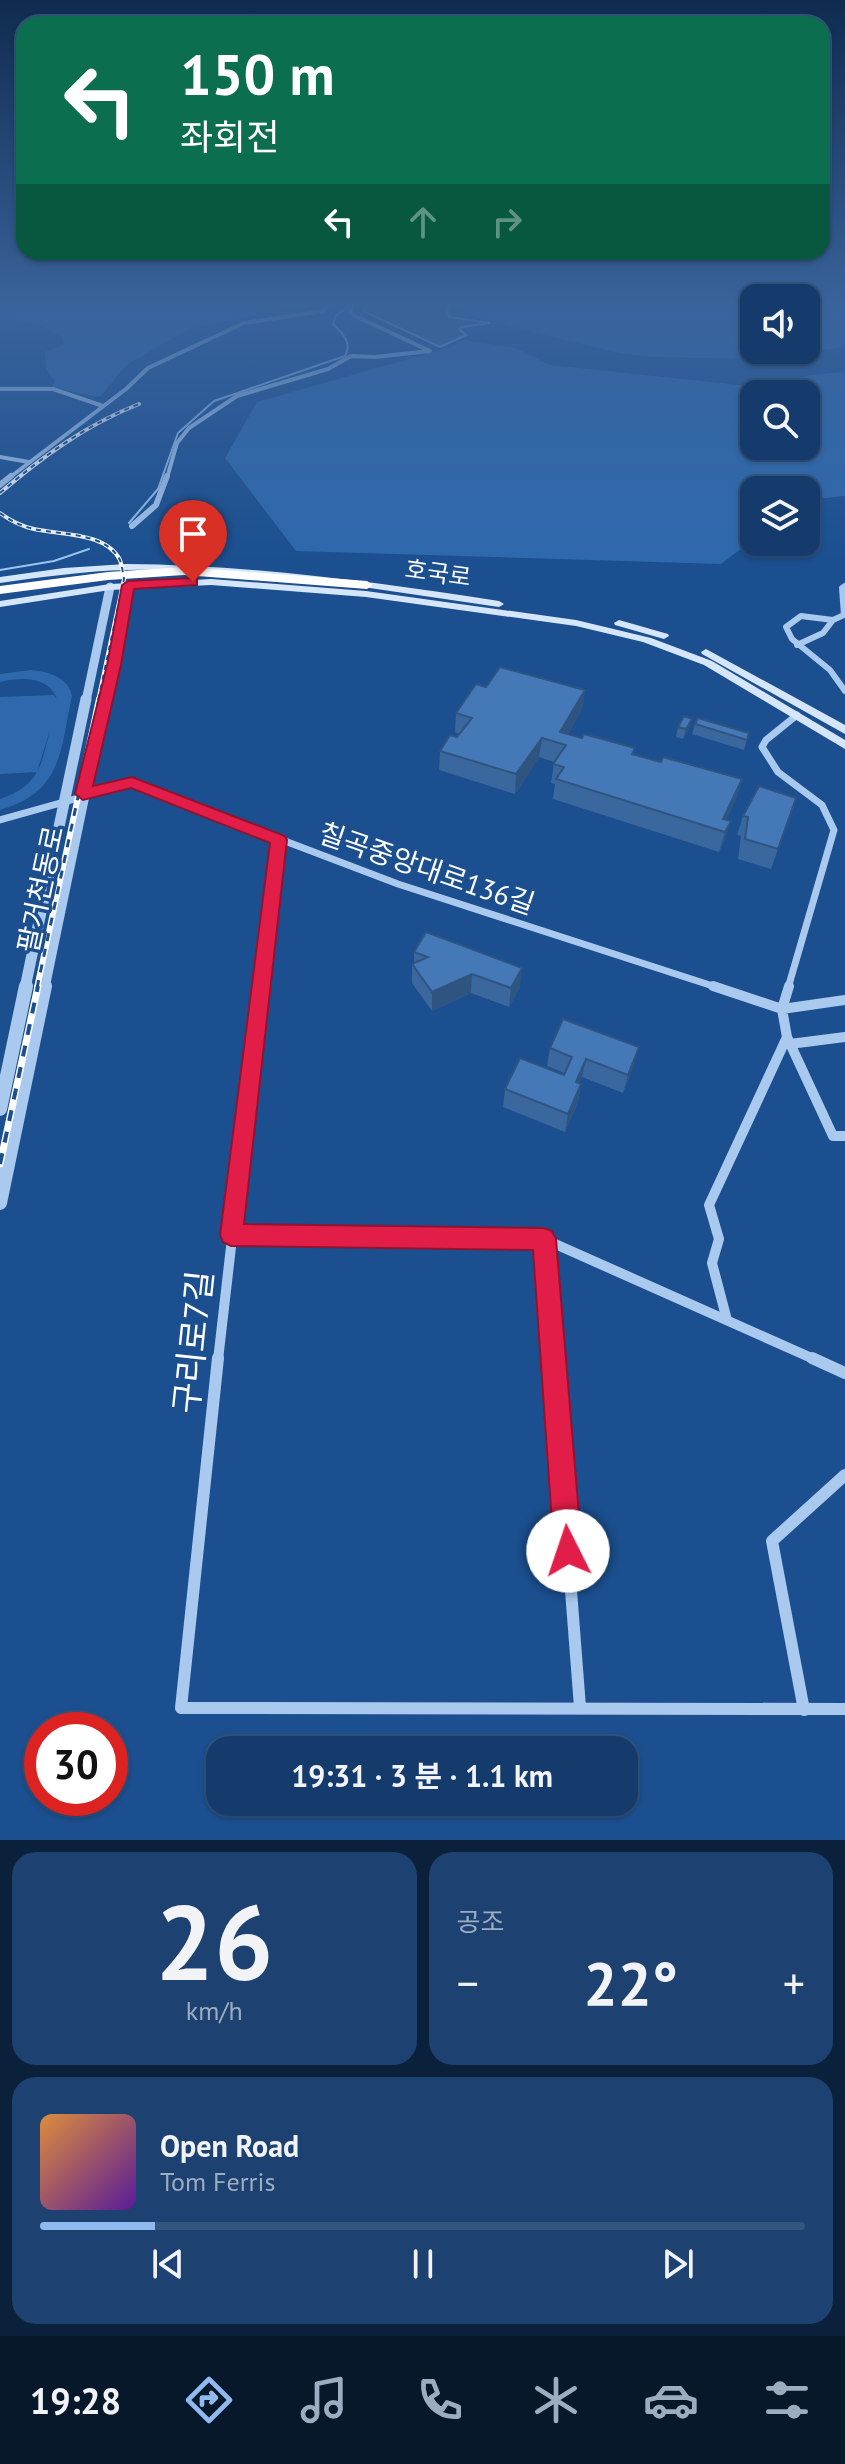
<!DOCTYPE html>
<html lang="ko">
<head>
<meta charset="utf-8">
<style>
	:root { --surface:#143b6b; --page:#1d4271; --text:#f1f3f6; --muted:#9dadc1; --line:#33557e; --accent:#90b9f0 }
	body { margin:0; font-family:"PT Sans","Noto Sans KR",sans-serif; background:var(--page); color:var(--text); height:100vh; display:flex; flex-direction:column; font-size:30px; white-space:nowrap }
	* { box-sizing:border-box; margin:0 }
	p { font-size:26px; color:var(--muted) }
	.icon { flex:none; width:44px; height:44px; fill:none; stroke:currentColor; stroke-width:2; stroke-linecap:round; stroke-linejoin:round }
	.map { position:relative; height:1840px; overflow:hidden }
	.panel { display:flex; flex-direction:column; gap:12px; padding:12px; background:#0b203b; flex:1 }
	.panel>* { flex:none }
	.hud { position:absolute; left:16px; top:16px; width:814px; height:244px; border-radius:24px; box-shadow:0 2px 6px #0004,0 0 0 2px var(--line); background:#0b6e4f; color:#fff; overflow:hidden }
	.tools { position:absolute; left:740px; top:284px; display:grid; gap:16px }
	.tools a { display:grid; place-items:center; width:80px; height:80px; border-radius:16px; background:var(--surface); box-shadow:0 2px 6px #0004,0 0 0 2px var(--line); font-size:40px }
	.speed { position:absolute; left:24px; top:1712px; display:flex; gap:16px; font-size:40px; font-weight:700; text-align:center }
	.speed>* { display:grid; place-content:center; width:104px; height:104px; border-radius:50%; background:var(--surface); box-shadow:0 2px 6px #0004,0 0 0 2px var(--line); line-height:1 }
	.speed .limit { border:12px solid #d22; background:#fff; color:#111 }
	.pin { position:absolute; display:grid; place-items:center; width:68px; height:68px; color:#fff; margin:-82px -34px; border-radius:50% 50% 50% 0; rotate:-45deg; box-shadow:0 0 8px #0007 }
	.pin .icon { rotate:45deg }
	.me { position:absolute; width:88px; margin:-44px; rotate:356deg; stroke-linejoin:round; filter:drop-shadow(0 0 6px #0008) }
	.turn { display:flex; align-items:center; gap:28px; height:168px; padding:0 32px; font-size:36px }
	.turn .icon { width:104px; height:104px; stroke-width:2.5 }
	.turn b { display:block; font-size:56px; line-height:68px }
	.lanes { display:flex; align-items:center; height:76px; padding:0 32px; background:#0003; justify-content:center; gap:40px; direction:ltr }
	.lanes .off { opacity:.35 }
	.big { font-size:60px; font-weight:700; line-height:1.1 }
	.panel .tile { flex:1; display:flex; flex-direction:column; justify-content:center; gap:12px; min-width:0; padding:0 28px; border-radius:24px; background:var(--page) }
	.panel .dial { align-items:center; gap:0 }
	.dial b { font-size:104px; line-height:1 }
	.song { display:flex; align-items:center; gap:24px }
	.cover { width:96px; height:96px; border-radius:12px; background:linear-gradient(135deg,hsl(30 70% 55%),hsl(270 70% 35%)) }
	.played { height:8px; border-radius:4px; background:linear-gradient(90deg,var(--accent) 15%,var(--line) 15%) }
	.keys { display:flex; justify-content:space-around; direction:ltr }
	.heat { display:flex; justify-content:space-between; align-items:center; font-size:44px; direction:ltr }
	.panel .tiles { flex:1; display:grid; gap:12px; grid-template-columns:1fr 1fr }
	.tile:last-child { grid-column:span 2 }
	.trip { position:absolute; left:206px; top:1736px; width:432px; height:80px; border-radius:24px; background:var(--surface); box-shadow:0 2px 6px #0004,0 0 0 2px var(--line); font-weight:700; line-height:80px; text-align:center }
	.tabs { display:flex; height:128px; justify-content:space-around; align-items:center; background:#08182b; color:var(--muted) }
	.tabs .icon { width:56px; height:56px }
	.tabs .on { color:var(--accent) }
	.tabs b { font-size:36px; color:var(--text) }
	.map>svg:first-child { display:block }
	.green { fill:#2e69ad; fill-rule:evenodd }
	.water { fill:#3c6290; stroke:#9cc4f0; stroke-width:2 }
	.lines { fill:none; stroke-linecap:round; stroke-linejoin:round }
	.stream { stroke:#9cc4f0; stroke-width:2 }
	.minor-far4 { stroke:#a9c9ee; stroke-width:4 }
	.minor-far3 { stroke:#a9c9ee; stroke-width:6 }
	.minor-far2 { stroke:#a9c9ee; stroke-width:7 }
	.minor-far1 { stroke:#a9c9ee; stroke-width:10 }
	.minor { stroke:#a9c9ee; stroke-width:12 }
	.tertiary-far2 { stroke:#a9c9ee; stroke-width:9 }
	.tertiary-far1 { stroke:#a9c9ee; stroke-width:11 }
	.tertiary { stroke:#a9c9ee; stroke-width:14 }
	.secondary { fill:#d6e6fa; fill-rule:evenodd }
	.motorway { fill:#fff; fill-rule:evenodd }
	.rail-far2-casing { stroke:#fff; stroke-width:4 }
	.rail-far1-casing { stroke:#fff; stroke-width:6 }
	.rail-casing { stroke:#fff; stroke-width:7 }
	.rail-far2 { stroke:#1b4f8f; stroke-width:2; stroke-dasharray:5; stroke-linecap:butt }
	.rail-far1 { stroke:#1b4f8f; stroke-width:3; stroke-dasharray:8; stroke-linecap:butt }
	.rail { stroke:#1b4f8f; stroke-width:4; stroke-dasharray:11; stroke-linecap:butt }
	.wall { fill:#3a679d }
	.shaded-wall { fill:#305480 }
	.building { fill:#4478b7; stroke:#305480; stroke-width:2 }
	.route { fill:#e11d48; stroke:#92132f; stroke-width:2 }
	.labels { text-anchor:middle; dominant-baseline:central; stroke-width:7; stroke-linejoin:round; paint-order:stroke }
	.far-street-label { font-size:24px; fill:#fff; stroke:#1b4f8f }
	.street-label { font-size:28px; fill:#fff; stroke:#1b4f8f }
	.near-street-label { font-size:34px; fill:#fff; stroke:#1b4f8f }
</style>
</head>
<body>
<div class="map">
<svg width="845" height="1840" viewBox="0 0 845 1840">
	<rect width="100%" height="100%" fill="#1b4f8f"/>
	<!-- green -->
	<path class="green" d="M8 305H306L189 329 126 365 101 396 96 397 52 387 55 381 46 368 45 352 64 345 63 338C44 325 24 318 0 319Z
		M463 305H754V350H806V305H845V347L757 359 658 357 623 354 477 318Z
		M463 340 516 348 550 365 748 386 774 387 810 375 845 372V496L806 500V490H754V539L721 564 296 551 225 458 257 402 454 346ZM754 394H806V446H754Z
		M31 670C49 672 68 677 72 696 60 750 63 792 0 810V799C40 785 41 766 50 730L37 772 0 774V697L54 695 57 699C49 676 20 677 0 682V674Z"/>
	<!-- water -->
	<path class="water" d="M368 305H450L447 312 449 317 490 323 462 327 459 329 466 335 464 336 440 347 363 311Z"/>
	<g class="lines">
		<!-- stream -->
		<path class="stream" d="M129 523 158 489 178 433 214 401 345 356C353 343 342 333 333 324L336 315 350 306
			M0 570 54 561 89 549"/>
		<!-- minor-far4 -->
		<path class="minor-far4" d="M0 389H53L103 406
			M0 457 29 462
			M9 478 126 389 148 368 244 323 324 311 328 305
			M167 478 177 443 189 428 237 396 328 369 351 356 375 357 430 351 355 316 350 312 352 306 348 305"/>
		<!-- minor-far3 -->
		<path class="minor-far3" d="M0 485 11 476
			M132 526 156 505 167 476
			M833 620 801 616 786 627 792 639 830 670 845 691
			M797 645 823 633 833 620 844 615 842 588 845 586"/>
		<!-- minor-far2 -->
		<path class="minor-far2" d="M0 820 132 783 398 884 719 988
			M261 988 279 840
			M788 988 834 830 822 805 778 772 762 747 766 740 797 715"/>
		<!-- minor-far1 -->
		<path class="minor-far1" d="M713 986 782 1009 845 1000
			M789 986 782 1009 787 1037 833 1136H845
			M790 1044 845 1037
			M231 1235 544 1239 553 1360
			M544 1239 816 1360
			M727 1320 712 1263 719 1239 709 1205 787 1037
			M218 1360 261 986"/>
		<!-- minor -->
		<path class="minor" d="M218 1358 181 1708 845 1709
			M553 1358 580 1707
			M812 1358 845 1373
			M804 1710 772 1541 845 1475"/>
		<!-- tertiary-far2 -->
		<path class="tertiary-far2" d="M86 701 110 587
			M104 701 128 585"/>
		<!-- tertiary-far1 -->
		<path class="tertiary-far1" d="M25 988 86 699
			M44 988 104 699"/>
		<!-- tertiary -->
		<path class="tertiary" d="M0 1109 26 986
			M0 1203 45 986"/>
		<!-- secondary -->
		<path class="secondary" d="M126 564C252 565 375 582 499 601L504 604 499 607C376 589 253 567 128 570 85 571 42 577 0 583V577L64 568Z
			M211 579 366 591 576 620 651 638 712 661 845 740V749L704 665 643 642 576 626 366 597 211 585 110 590 0 607V601L110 584Z
			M619 620 668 634 669 636 664 639 615 625 614 623Z
			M706 649 845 725V734L702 654 701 652Z"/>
		<!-- motorway -->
		<path class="motorway" d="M184 567 367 581 373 585 367 589 184 575 108 580 0 594V586L108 572Z"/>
		<defs>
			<path id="rail-far2" d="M0 493C43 456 86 425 139 404
				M0 513C11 521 21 526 34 529 60 535 106 532 120 560 122 566 123 573 124 579L98 701"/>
			<path id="rail-far1" d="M37 988 99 699"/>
			<path id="rail" d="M0 1164 38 986"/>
		</defs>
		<!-- rail-far2 casing -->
		<use href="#rail-far2" class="rail-far2-casing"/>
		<!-- rail-far1 casing -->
		<use href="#rail-far1" class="rail-far1-casing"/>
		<!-- rail casing -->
		<use href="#rail" class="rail-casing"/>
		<!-- rail-far2 -->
		<use href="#rail-far2" class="rail-far2"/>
		<!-- rail-far1 -->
		<use href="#rail-far1" class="rail-far1"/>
		<!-- rail -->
		<use href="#rail" class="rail"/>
	</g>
	<!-- wall -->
	<path class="wall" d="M486 687 585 690 582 709 568 734 661 762 742 779 736 799 726 820 725 840 719 852 553 799 555 784 551 783 554 762 539 757 515 794 439 770 440 751 459 734 455 732 456 713Z
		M695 724 749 733 744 750 692 734Z
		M678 727 689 729 683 739 676 737Z
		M796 798 771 869 738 859 741 836 737 835 743 816Z
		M414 952 520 987 509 1007 471 993 432 1011 412 983V964H414Z
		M550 1048 634 1065 623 1093 582 1077 579 1083 581 1084 578 1102 565 1132 503 1107 505 1089 564 1075V1073L547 1066Z"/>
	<!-- shaded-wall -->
	<path class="shaded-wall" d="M585 690 582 709 562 744 560 732Z
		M692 719 689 729 683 739 686 729Z
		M542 738 539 757 515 794 516 774Z
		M742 779 736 799 721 831 723 819Z
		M731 821 725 840 719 852 725 832Z
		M522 968 520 987 509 1007 511 988Z
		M472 974 471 993 432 1011V992Z
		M639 1047 634 1065 623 1093 628 1075Z
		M586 1059 582 1077 572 1100 576 1082Z
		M581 1084 578 1102 565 1132 568 1114Z"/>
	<!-- building -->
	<path class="building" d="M500 667 585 690 560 732 582 738 584 734 635 748 632 754 661 762 663 757 742 779 723 819 731 821 725 832 556 779 564 767 553 764 566 745 542 738 516 774 440 751 450 735 457 737 472 718 456 713 476 684 486 687Z
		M684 716 692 719 686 729 678 727Z
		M698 718 749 733 747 740 695 724Z
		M759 786 796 798 778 849 745 839 748 817 743 816Z
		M426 932 522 968 511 988 472 974 432 992 412 964 428 957 414 952Z
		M563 1019 639 1047 628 1075 586 1059 576 1082 581 1084 568 1114 505 1089 520 1058 564 1075 572 1057 550 1048Z"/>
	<!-- sky -->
	<linearGradient id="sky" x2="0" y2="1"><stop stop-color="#0f2b4f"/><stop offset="0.54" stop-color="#39639b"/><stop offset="1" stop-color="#39639b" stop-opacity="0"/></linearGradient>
	<rect width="845" height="563" fill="url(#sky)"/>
	<!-- route -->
	<path class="route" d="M193 578 197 579V585L134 589 121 665 93 786 132 777 285 836 287 840 244 1224 544 1228 552 1231 556 1239 582 1551 578 1561 568 1565 558 1561 554 1551 533 1250 231 1246 223 1242 220 1235 270 843 131 788 83 800 75 794 107 665 122 585 128 581Z"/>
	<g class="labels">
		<!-- far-street labels -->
		<g class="far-street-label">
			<text transform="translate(438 573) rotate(8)">호국로</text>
		</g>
		<!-- street labels -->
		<g class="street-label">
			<text transform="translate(427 868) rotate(19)">칠곡중앙대로136길</text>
			<text transform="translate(40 889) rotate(-78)">팔거천동로</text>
		</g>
		<!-- near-street labels -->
		<g class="near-street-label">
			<text transform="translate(192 1342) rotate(-84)">구리로7길</text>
		</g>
	</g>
</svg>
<div class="tools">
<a><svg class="icon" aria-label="sound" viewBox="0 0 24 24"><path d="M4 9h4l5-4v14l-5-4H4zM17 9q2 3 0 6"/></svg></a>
<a><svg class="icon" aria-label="search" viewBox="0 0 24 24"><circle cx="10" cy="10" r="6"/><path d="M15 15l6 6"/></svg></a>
<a><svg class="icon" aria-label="layers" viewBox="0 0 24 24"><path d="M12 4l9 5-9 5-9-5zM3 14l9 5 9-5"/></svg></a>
</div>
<div class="speed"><div class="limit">30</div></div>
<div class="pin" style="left:193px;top:582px;background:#d93025"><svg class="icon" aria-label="arrive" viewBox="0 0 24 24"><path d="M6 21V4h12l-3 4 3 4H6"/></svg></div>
<svg class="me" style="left:568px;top:1551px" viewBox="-20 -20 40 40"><circle r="19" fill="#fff"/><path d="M0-13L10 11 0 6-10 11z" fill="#e11d48"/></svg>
<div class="trip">19:31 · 3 분 · 1.1 km</div>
<div class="hud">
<div class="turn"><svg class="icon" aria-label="left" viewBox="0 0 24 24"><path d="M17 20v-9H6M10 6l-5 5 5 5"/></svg><div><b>150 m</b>좌회전</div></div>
<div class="lanes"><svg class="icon" aria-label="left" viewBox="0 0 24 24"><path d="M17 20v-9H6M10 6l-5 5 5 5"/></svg><svg class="icon off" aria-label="ahead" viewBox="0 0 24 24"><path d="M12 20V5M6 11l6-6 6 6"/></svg><svg class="icon off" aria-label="right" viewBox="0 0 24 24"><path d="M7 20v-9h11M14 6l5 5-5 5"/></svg></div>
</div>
</div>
<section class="panel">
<div class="tiles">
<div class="tile dial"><b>26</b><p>km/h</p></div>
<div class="tile"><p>공조</p>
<div class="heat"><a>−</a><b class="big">22°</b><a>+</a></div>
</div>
<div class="tile">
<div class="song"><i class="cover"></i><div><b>Open Road</b><p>Tom Ferris</p></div></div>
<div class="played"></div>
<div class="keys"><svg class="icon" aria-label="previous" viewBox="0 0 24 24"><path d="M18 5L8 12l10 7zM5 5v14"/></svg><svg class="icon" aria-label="pause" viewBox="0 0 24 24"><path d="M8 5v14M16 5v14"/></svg><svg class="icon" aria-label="next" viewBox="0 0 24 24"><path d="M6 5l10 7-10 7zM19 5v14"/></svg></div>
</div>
</div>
</section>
<nav class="tabs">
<b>19:28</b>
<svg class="icon on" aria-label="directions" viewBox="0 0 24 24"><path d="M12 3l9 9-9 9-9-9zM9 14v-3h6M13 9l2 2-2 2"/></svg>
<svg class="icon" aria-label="music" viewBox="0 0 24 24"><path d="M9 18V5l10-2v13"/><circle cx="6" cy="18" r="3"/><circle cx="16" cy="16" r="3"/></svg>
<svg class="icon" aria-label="phone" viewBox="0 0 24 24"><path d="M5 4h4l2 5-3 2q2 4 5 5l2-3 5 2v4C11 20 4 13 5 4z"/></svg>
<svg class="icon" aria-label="climate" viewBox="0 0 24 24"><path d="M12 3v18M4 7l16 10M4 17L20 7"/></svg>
<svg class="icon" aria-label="car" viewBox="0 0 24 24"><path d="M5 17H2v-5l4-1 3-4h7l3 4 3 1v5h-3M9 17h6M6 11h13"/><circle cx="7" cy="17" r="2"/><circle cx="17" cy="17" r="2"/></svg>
<svg class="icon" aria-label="filters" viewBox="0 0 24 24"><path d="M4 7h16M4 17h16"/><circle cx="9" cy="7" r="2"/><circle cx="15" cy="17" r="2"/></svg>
</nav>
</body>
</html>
